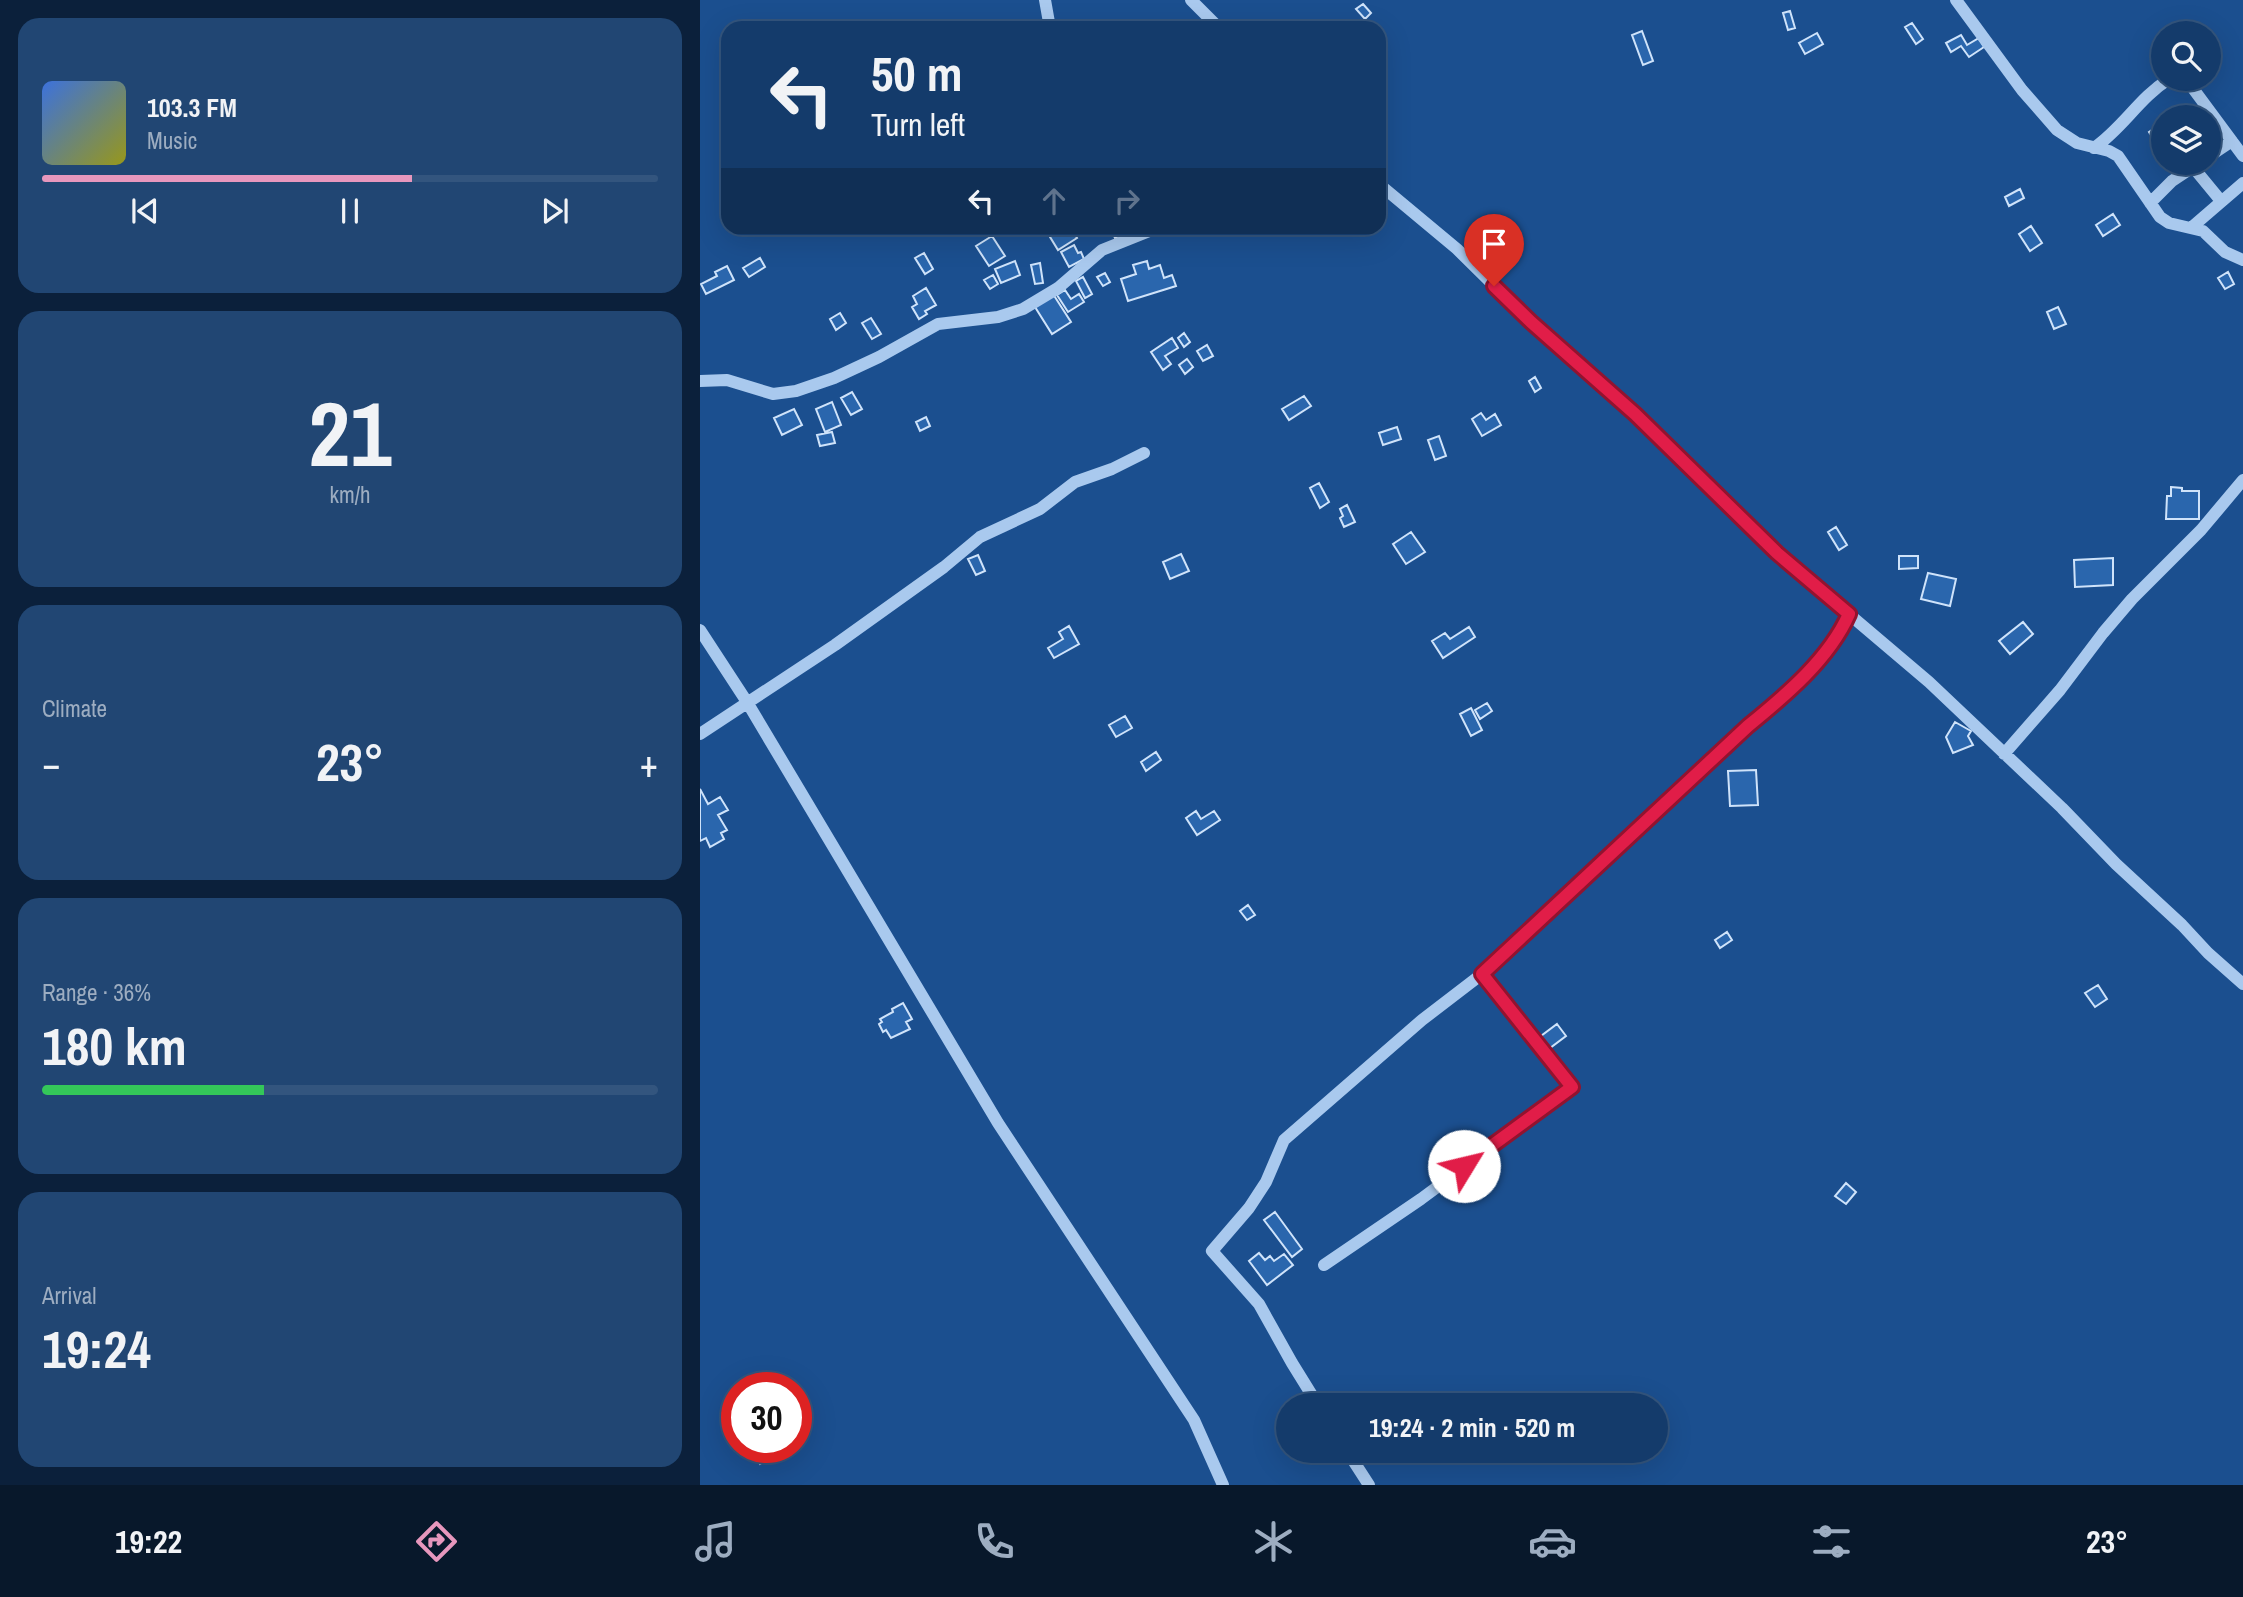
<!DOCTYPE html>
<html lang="en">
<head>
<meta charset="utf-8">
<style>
	:root { --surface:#143b6b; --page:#214673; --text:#f1f3f6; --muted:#9dadc1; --line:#33557e; --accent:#e797bd }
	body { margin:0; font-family:"Archivo Narrow",sans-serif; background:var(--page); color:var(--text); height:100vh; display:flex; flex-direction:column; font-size:26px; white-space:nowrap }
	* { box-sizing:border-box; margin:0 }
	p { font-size:23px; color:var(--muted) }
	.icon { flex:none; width:38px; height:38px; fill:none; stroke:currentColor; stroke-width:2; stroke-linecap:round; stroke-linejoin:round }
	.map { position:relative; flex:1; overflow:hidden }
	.details { display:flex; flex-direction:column; gap:18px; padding:18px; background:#0b203b; width:700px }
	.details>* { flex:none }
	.guide { position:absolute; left:21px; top:21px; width:665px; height:214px; border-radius:21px; box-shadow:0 7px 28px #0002,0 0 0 2px var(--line); background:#143b6b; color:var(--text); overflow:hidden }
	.buttons { position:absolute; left:1451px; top:21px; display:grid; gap:14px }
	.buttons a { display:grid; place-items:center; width:70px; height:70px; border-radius:50%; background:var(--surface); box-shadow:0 7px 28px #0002,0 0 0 2px var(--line); font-size:35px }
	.speed { position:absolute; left:21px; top:1372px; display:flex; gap:14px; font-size:35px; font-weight:700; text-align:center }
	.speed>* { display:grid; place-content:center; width:91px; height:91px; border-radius:50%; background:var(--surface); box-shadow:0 7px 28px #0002,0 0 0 2px var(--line); line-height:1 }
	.speed .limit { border:10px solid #d22; background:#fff; color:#111 }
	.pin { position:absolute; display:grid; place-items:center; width:60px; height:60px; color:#fff; margin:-72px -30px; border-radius:50% 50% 50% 0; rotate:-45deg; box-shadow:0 0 7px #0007 }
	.pin .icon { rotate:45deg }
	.me { position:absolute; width:77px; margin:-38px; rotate:54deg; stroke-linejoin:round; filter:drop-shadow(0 0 5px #0008) }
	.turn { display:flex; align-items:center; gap:24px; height:147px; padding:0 35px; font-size:32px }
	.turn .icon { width:91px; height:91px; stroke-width:2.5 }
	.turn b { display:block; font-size:49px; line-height:60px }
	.lanes { display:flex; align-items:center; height:66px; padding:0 35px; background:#0003; justify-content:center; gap:35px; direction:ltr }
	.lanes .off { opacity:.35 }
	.big { font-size:52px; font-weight:700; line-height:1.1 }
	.details .tile { flex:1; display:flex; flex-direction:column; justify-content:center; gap:10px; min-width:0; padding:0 24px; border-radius:21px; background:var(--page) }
	.details .dial { align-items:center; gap:0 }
	.dial b { font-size:91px; line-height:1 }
	.song { display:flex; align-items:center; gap:21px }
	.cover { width:84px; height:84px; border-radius:10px; background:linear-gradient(135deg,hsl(220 70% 55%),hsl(60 70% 35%)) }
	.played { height:7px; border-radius:4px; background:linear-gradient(90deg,var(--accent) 60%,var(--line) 60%) }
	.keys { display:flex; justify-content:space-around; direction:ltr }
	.heat { display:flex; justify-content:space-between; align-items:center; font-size:38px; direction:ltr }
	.charge { height:10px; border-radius:5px; background:linear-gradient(90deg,#34c759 36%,var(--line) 0) }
	.trip { position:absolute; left:576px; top:1393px; width:392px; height:70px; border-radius:35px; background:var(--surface); box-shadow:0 7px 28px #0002,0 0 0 2px var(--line); font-weight:700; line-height:70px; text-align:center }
	.dock { display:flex; height:112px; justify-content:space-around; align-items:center; background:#08182b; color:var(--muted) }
	.dock .icon { width:49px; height:49px }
	.dock .selected { color:var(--accent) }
	.dock b { font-size:32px; color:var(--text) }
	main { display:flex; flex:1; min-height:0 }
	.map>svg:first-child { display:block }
	.building { fill:#2a66ad; stroke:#cfe3fa; stroke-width:2 }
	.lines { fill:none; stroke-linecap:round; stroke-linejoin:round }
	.minor { stroke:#a9c9ee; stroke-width:12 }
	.route-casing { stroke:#92132f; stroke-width:18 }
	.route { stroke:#e11d48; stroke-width:12 }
</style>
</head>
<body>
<main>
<section class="details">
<div class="tile">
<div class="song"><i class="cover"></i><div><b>103.3 FM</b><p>Music</p></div></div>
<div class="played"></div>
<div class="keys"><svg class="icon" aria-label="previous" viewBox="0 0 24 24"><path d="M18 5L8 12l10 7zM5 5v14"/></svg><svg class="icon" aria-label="pause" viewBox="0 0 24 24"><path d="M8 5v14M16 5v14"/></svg><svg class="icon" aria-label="next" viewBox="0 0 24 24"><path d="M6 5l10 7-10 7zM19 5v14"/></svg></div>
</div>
<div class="tile dial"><b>21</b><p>km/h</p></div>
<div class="tile"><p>Climate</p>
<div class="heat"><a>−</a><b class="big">23°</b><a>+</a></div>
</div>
<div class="tile"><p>Range · 36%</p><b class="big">180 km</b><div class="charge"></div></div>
<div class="tile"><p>Arrival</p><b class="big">19:24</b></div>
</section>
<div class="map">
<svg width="1543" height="1485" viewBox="0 0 1543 1485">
	<rect width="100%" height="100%" fill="#1b4f8f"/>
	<!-- building -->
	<path class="building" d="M663 4 671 13 665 19 656 9Z
		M1090 11 1095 28 1088 30 1083 13Z
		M1212 23 1223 39 1216 44 1205 27Z
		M942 31 953 61 943 65 932 35Z
		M1117 33 1123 44 1105 54 1099 43Z
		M1261 35 1267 45 1279 38 1284 47 1269 57 1261 46 1251 52 1246 43Z
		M1483 106 1491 117H1471L1470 115Z
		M1462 123 1463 134 1454 140 1449 132Z
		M1320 189 1324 198 1309 206 1305 197Z
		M1413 214 1420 225 1403 236 1396 225Z
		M1331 226 1342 243 1330 251 1319 234Z
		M354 228H359L362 233 371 228 377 238 358 250 347 232Z
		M410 228H436L415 238Z
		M292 236 305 256 289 266 276 246Z
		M374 245 378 253 381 252 384 259 369 267 361 252Z
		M224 253 233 269 225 274 215 258Z
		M60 258 65 267 49 277 43 268Z
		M315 261 320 275 301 283 295 269Z
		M447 261 449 269 460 265 464 278 472 275 476 286 428 301 421 279 436 274 433 265Z
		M340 263 343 283 335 284 331 265Z
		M27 266 34 280 6 294 1 284 17 276 15 272Z
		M1528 272 1534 284 1525 289 1518 278Z
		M405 273 410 282 403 286 397 277Z
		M293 275 298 284 290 289 284 280Z
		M383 277 392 294 385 298 376 281Z
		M226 288 236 305 225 311 227 314 219 319 212 307 217 304 213 296Z
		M365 290 371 299 379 294 384 302 368 312 357 295Z
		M353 294 371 322 352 334 335 307Z
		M1358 307 1366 324 1354 329 1347 312Z
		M140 313 146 323 136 330 130 319Z
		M171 318 181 334 172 339 162 323Z
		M484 333 490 342 484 347 478 338Z
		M472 338 478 348 465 356 471 364 463 370 451 352Z
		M507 345 513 356 503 361 497 351Z
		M487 359 493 367 485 374 479 365Z
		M835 377 841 388 835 392 829 381Z
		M152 392 162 409 151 415 141 398Z
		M604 396 611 406 589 420 582 409Z
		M132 402 141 425 125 432 116 409Z
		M94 409 102 425 82 435 74 418Z
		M781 413 786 420 795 414 801 425 782 436 772 419Z
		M226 417 230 426 220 431 216 422Z
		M697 427 701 439 683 445 679 433Z
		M132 432 135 443 120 446 117 435Z
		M739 436 746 456 735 460 728 440Z
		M619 483 629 502 620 508 610 488Z
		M1471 487 1482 488V491H1499V519H1466L1467 496H1471Z
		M647 505 655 522 644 527 640 518 643 516 640 509Z
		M1136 527 1147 545 1139 550 1128 532Z
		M711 532 725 552 706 564 693 544Z
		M481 554 489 571 470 579 463 562Z
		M278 555 285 571 276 575 268 559Z
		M1199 556H1218V568L1199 569Z
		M1413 558V585L1375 587 1374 560Z
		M1228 573 1256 579 1250 606 1221 599Z
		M1323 622 1333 634 1310 654 1299 641Z
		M369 626 379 644 354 658 348 648 363 639 359 632Z
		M769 627 775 637 743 658 732 641 745 633 750 639Z
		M787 703 792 711 780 719 775 710Z
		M771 708 782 730 771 736 760 714Z
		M425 716 432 728 416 737 409 725Z
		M1255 722 1271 731 1268 736 1273 745 1253 753 1246 737Z
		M456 752 461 760 446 771 441 762Z
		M1056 770 1058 805 1030 806 1028 771Z
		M0 789 8 804 20 797 28 810 18 815 27 830 21 833 24 839 10 847 6 838 0 841Z
		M496 811 501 819 514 811 520 820 497 835 486 818Z
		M548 905 555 915 547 920 540 911Z
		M1027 932 1032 940 1020 948 1015 940Z
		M1398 985 1407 999 1395 1007 1385 993Z
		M203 1003 212 1019 206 1022 210 1029 191 1038 186 1030 183 1032 179 1024 182 1022 180 1019 193 1012 192 1009Z
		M857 1024 866 1036 850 1048 841 1036Z
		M1146 1183 1156 1192 1146 1204 1135 1196Z
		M575 1212 602 1249 592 1257 564 1220Z
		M559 1253 565 1260 570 1256 574 1261 584 1254 593 1265 567 1285 549 1261Z
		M67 1447H75L79 1453 60 1464 54 1455Z"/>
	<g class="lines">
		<!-- minor -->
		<path class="minor" d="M345 0 350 28
			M491 0 519 28
			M1256 0 1322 90 1357 130 1377 143 1409 151 1418 156 1460 217 1469 223 1503 231 1525 252 1543 260
			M1486 79 1543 156
			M1394 148C1423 128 1439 98 1469 79
			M1508 157 1532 141
			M1493 167 1521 201
			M679 184 757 249 831 322 935 414 1077 553 1229 682 1362 808 1416 864 1482 925 1508 953 1543 984
			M1450 203 1472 181 1499 163
			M1492 227 1543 183
			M0 381 27 380 73 394 96 391 134 378 179 357 238 324 298 317 323 309 358 288 402 250 457 228
			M0 630 47 702 298 1123 494 1420 523 1485
			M0 734 135 645 244 567 280 537 340 509 375 482 412 469 444 453
			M1304 754 1360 690 1403 633 1432 599 1501 530 1543 480
			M624 1265 721 1199 872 1087 782 974
			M618 1405 592 1363 559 1304 512 1251 549 1208 566 1182 584 1140 722 1020 782 974 1048 726C1086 695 1128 659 1149 614
			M647 1451 669 1485"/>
	</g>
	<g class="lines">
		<defs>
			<path id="route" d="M764 1166 872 1087 782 974 1048 726C1086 695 1129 659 1149 614L1077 553 935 414 831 322 794 286"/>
		</defs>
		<!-- route casing -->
		<use href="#route" class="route-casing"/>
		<!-- route -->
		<use href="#route" class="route"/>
	</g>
</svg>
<div class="buttons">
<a><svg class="icon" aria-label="search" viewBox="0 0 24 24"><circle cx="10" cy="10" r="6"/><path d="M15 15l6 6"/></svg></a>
<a><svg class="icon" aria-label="layers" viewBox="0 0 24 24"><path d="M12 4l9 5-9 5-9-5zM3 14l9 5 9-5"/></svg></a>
</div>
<div class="speed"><div class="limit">30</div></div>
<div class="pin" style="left:794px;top:286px;background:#d93025"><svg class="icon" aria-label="arrive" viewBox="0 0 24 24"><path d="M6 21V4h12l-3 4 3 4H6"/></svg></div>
<svg class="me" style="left:764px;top:1166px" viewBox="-20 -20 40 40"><circle r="19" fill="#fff"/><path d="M0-13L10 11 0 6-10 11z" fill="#e11d48"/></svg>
<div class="trip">19:24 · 2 min · 520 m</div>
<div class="guide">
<div class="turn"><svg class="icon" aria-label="left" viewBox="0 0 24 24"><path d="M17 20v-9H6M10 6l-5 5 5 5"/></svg><div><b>50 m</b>Turn left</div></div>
<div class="lanes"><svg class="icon" aria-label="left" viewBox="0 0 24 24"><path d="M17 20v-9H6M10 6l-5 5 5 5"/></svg><svg class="icon off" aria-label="ahead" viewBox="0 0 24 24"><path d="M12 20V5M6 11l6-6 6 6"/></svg><svg class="icon off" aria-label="right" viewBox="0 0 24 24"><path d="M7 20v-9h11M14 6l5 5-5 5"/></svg></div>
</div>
</div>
</main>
<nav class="dock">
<b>19:22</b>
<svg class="icon selected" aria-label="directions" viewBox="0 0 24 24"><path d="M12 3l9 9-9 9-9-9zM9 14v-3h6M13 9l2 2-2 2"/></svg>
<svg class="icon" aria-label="music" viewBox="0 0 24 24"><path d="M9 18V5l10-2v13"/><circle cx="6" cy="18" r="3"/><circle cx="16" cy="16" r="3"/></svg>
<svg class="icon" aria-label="phone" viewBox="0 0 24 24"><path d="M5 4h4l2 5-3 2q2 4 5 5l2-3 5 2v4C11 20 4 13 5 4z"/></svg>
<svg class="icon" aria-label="climate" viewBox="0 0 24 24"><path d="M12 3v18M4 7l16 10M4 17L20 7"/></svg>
<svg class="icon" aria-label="car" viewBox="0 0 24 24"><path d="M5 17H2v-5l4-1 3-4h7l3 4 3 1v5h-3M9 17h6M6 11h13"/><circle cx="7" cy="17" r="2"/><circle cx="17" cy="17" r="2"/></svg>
<svg class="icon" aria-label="filters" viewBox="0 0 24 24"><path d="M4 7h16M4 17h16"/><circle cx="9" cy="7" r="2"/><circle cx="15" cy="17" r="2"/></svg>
<b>23°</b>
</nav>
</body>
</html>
